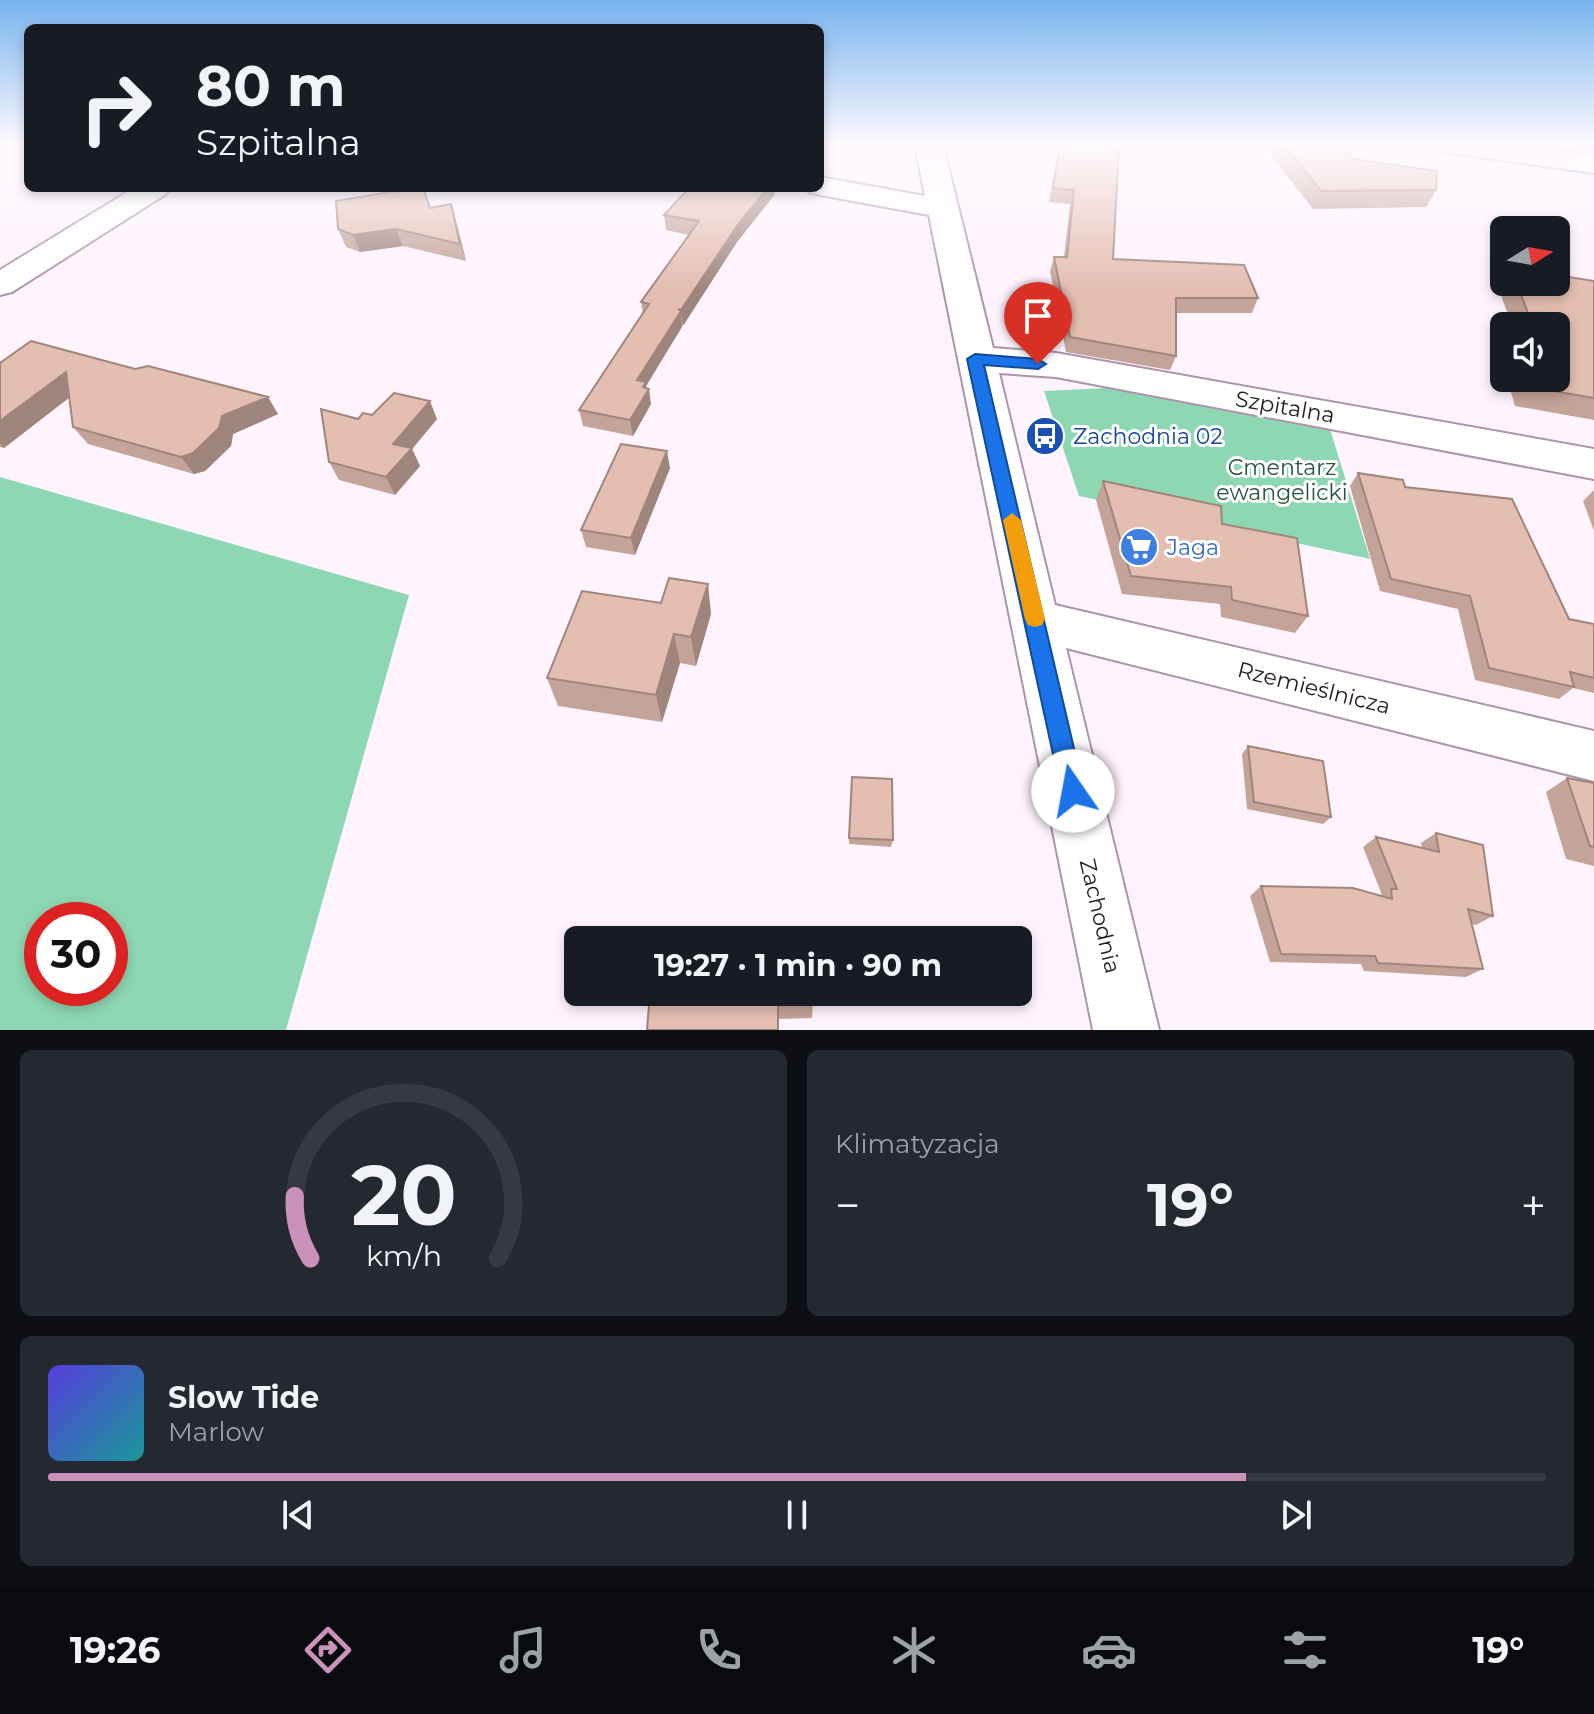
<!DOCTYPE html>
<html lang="pl">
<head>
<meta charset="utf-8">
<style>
	:root { --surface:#171b24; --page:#242831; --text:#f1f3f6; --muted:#9ea1a6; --line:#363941; --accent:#ca91b9 }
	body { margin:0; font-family:Montserrat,sans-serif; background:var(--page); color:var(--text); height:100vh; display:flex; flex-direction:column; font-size:30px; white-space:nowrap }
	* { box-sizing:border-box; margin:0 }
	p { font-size:26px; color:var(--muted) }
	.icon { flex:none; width:44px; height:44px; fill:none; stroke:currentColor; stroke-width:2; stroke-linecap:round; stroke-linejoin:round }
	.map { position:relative; height:1030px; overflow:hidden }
	.panel { display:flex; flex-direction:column; gap:20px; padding:20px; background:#0d0f14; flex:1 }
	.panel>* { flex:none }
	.hud { position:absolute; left:24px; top:24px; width:800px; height:168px; border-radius:12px; box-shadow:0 4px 12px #0003; background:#171b24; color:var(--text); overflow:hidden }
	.needle { width:52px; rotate:79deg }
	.buttons { position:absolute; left:1490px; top:216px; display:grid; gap:16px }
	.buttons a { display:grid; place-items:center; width:80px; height:80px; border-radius:12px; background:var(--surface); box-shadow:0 4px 12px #0003; font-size:40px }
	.speed { position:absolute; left:24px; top:902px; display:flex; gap:16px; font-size:40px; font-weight:700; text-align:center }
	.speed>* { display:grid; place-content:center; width:104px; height:104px; border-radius:50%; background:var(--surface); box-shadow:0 4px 12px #0003; line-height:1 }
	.speed .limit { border:12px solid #d22; background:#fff; color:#111 }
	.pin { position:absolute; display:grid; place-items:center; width:68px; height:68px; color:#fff; margin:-82px -34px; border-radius:50% 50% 50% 0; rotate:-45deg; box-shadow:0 0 8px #0007 }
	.pin .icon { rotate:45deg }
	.me { position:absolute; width:88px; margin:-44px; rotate:348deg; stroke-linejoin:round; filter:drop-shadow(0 0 6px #0008) }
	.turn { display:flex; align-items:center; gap:28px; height:168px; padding:0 40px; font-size:36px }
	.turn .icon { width:104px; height:104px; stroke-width:2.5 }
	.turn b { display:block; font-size:56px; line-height:68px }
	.big { font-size:60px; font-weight:700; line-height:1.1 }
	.panel .card { flex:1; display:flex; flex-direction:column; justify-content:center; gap:12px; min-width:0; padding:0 28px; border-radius:12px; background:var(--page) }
	.panel .dial { align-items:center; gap:0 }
	.dial svg { height:208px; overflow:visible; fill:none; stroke:var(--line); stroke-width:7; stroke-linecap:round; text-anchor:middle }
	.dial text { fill:var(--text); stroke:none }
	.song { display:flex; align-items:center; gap:24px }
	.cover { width:96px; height:96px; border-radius:12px; background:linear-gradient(135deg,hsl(250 70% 55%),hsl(180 70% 35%)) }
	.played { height:8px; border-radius:4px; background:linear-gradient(90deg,var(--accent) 80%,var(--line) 80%) }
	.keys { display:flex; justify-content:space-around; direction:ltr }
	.heat { display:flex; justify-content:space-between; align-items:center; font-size:44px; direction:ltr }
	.panel .tiles { flex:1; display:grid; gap:20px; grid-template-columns:1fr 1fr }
	.card:last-child { grid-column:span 2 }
	.trip { position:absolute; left:564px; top:926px; width:468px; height:80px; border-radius:12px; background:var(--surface); box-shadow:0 4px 12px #0003; font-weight:700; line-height:80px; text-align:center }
	.dock { display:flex; height:128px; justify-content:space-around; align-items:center; background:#090b0e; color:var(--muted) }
	.dock .icon { width:56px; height:56px }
	.dock .active { color:var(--accent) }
	.dock b { font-size:36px; color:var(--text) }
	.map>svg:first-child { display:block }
	.green { fill:#8ed7b3; fill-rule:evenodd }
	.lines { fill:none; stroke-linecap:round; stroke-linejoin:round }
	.minor-casing { stroke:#ae93ad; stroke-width:4 }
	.minor { fill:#fff; fill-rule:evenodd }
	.wall { fill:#c4a398 }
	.shaded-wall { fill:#a0857c }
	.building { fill:#e4beb1; stroke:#a0857c; stroke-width:2 }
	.route { fill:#1a73e8; stroke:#114b97; stroke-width:2 }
	.slow { fill:#f59e0b }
	.labels { text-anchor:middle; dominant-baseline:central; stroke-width:6; stroke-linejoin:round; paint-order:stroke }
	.street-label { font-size:22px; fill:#251a24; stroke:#fff }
	.transit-label { font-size:22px; fill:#164399; stroke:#fff; text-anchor:start }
	.park-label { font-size:22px; fill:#27543f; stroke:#fff }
	.shop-label { font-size:22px; fill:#366cbe; stroke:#fff; text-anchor:start }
</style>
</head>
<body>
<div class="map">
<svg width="1594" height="1030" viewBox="0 0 1594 1030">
	<rect width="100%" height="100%" fill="#fff3fe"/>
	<!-- green -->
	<path class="green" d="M1108 388 1330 429 1370 559 1079 496 1044 391Z
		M0 477 409 595 286 1030H0ZM42 920H110V988H42Z"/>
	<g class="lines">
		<defs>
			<path id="minor" d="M915 145H943L993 348 1056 353 1594 449V479L1056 377 999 373 1055 605 1594 731V781L1066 648 1159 1030H1093L929 215 820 195 809 192 806 188H820V177L925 196Z
				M1438 145H1518L1594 155V173L1452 153 1442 151Z
				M134 188H170L166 194 12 292 0 295V270Z"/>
		</defs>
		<!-- minor casing -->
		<use href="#minor" class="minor-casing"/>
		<!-- minor -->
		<use href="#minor" class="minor"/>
	</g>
	<!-- wall -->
	<path class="wall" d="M1059 145H1119L1113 259 1258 298 1252 313H1176V356L1170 370 1066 352 1050 271 1054 257H1064L1070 204 1049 202Z
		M1340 145 1354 159 1436 190 1426 207 1313 209 1264 146Z
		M689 188H774L775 194 737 242 682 326 646 386 651 404 633 436 583 426 579 410 643 314 641 302 689 235 666 230 664 215Z
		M430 208 456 221 466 261 403 246 360 252 346 247 338 229Z
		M1504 253V282L1594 281V420L1515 406 1507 378H1556V326H1512L1492 270Z
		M1504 343V369L1499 350Z
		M0 363 278 414 233 434 231 446 205 471 194 474 88 444 73 427 69 398 4 448 0 447Z
		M372 415 437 419 412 449 420 466 395 495 339 480 329 462 358 419Z
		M670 468 635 555 586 547 581 530Z
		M1358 473 1405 487 1569 619 1594 624V693L1573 688 1559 699 1475 680 1458 609 1380 591 1350 486Z
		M1103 481 1222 524 1308 616 1295 633 1221 617 1220 604 1122 594 1096 500Z
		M1594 490V531L1583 501Z
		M711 614 696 666 680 663 662 722 558 706 547 678Z
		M1248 746 1331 817 1323 824 1247 809 1242 754Z
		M1567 778 1594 783V866L1566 859 1546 792Z
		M851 784 893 840 891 847 849 844Z
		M1436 833 1493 916 1476 925 1472 924 1483 969 1466 977 1364 971 1361 964 1270 962 1250 896 1261 886 1381 896 1382 895 1363 847 1376 837 1422 848 1421 843Z
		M650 992 813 1002 812 1018 779 1019Z"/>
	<!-- shaded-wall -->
	<path class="shaded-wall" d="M767 188H774L775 194 737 242 683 326 681 310 737 226Z
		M451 204 456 221 466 261 460 244Z
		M396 229 403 246 360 252 353 235Z
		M681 311 682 327 646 386 647 391 649 389 651 404 633 436 630 420 637 380Z
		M66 372 80 389 4 448 0 444V421Z
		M268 397 278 414 233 434 231 446 205 471 194 474 181 457 222 416Z
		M430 401 437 419 412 449 420 466 395 495 386 477 393 444Z
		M667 451 670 468 635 555 631 538Z
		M708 584 711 614 696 666 691 637Z
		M674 634 680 663 662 722 656 695Z"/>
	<!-- building -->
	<path class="building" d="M1060 145H1119L1113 259 1244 265 1258 298H1176V356L1070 337 1054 257H1067L1074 190 1053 188Z
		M1284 145H1340L1354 159 1437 171 1436 190 1321 191Z
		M413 188H423L430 208 451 204 460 244 396 229 353 235 338 229 336 201Z
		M689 188H767L737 226 681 310 678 309 681 311 637 380 646 382 643 387 649 389 630 420 579 410 649 304 641 302 699 221 664 215Z
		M1556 275 1594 281V398L1530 387 1527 378H1556V326H1533L1516 282H1556Z
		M31 341 135 369 148 366 268 397 222 416 219 428 193 453 181 457 73 427 66 372 0 421V363Z
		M394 393 430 401 393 444 412 448 386 477 329 462 321 409 358 419 363 413 372 415Z
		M621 444 667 451 631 538 581 530Z
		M1358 473 1403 480 1405 487 1512 499 1569 619 1594 624V678L1570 672 1574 687 1489 668 1470 596 1391 579Z
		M1103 481 1221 506 1222 524 1297 538 1308 616 1232 600 1231 587 1131 576Z
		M669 578 708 584 691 637 674 634 656 695 547 678 582 591 661 603Z
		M1248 746 1323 761 1331 817 1254 802Z
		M852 777 892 779 893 840 849 838Z
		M1567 778 1594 783V847L1590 846Z
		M1436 833 1483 845 1493 916 1468 909 1483 969 1378 963 1375 956 1281 954 1261 886 1353 888 1392 899 1391 889H1397L1376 837 1439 852Z
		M655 933 811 934V940H654Z
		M650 992H813V1002L778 1003V1030H647Z"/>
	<!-- sky -->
	<linearGradient id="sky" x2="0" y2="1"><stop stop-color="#77b3ee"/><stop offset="0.5" stop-color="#fffaff"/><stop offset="1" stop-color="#fffaff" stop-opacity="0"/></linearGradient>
	<rect width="1594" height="289" fill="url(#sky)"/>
	<!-- route -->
	<path class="route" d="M975 354 1038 359 1046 364 1038 369 984 365 1084 791 1081 799 1073 802 1065 799 1061 791 967 359Z"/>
	<!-- slow -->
	<path class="slow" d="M1012 513 1021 520 1045 619 1042 625 1035 627 1028 625 1025 619 1003 520Z"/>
	<!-- icons -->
	<defs>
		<symbol id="bus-disc" viewBox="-11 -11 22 22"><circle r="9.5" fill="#1a4fb4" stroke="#fff"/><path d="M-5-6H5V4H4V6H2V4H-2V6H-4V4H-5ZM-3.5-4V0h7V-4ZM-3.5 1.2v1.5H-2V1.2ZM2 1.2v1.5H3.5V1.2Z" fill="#fff"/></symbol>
		<symbol id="supermarket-disc" viewBox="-11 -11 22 22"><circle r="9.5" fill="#3f7fe0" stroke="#fff"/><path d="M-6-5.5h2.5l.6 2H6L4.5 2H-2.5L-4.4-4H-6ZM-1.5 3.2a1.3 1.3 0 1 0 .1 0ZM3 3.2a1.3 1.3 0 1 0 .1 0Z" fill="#fff"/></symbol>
	</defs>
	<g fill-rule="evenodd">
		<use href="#bus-disc" x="1023" y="414" width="44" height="44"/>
		<use href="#supermarket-disc" x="1117" y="525" width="44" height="44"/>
	</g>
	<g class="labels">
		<!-- street labels -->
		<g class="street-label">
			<text transform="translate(1285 407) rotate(10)">Szpitalna</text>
			<text transform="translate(1314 688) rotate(14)">Rzemieślnicza</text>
			<text transform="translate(1100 916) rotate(77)">Zachodnia</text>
		</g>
		<!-- transit labels -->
		<g class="transit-label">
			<text x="1073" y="436">Zachodnia 02</text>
		</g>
		<!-- park labels -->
		<g class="park-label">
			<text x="1282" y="467">Cmentarz<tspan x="1282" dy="25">ewangelicki</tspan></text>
		</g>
		<!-- shop labels -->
		<g class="shop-label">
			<text x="1167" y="547">Jaga</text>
		</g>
	</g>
</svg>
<div class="buttons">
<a><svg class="needle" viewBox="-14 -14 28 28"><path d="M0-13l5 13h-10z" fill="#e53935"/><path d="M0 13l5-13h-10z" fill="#9ea1a6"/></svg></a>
<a><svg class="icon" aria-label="sound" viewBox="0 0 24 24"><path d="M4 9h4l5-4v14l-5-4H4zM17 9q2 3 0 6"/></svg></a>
</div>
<div class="speed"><div class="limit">30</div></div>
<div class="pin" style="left:1038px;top:364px;background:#d93025"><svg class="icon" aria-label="arrive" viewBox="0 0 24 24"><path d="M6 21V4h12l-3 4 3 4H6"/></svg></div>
<svg class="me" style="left:1073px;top:791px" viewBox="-20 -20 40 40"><circle r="19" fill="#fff"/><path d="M0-13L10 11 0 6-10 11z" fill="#1a73e8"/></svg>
<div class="trip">19:27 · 1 min · 90 m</div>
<div class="hud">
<div class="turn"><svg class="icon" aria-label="right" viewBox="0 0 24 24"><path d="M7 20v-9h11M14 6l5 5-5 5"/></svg><div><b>80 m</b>Szpitalna</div></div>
</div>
</div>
<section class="panel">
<div class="tiles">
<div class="card dial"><svg viewBox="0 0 100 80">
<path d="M14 69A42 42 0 1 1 86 69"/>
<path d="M14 69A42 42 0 0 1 8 45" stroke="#ca91b9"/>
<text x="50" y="56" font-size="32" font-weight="700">20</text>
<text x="50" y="72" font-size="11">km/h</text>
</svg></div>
<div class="card"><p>Klimatyzacja</p>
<div class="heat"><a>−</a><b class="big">19°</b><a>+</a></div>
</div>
<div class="card">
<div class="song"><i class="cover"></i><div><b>Slow Tide</b><p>Marlow</p></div></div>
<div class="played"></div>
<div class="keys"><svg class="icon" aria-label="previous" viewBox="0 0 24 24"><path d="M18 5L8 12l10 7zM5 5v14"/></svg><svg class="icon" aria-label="pause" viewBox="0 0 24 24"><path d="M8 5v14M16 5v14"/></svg><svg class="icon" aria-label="next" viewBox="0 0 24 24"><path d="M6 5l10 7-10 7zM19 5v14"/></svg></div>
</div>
</div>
</section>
<nav class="dock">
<b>19:26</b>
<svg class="icon active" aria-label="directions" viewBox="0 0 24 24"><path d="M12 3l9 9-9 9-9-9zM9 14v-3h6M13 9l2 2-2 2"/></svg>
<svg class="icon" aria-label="music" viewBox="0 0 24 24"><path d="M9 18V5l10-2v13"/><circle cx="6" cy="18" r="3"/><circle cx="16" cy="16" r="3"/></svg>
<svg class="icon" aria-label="phone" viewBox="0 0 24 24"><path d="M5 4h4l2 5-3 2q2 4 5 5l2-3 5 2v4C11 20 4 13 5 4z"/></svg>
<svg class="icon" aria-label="climate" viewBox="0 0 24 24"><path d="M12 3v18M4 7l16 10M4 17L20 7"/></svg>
<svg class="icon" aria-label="car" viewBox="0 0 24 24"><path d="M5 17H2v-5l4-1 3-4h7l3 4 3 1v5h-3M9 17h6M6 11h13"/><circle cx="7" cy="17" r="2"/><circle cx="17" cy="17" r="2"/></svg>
<svg class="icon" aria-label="filters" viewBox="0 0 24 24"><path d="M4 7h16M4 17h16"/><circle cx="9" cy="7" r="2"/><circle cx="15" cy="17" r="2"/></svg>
<b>19°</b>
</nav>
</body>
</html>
